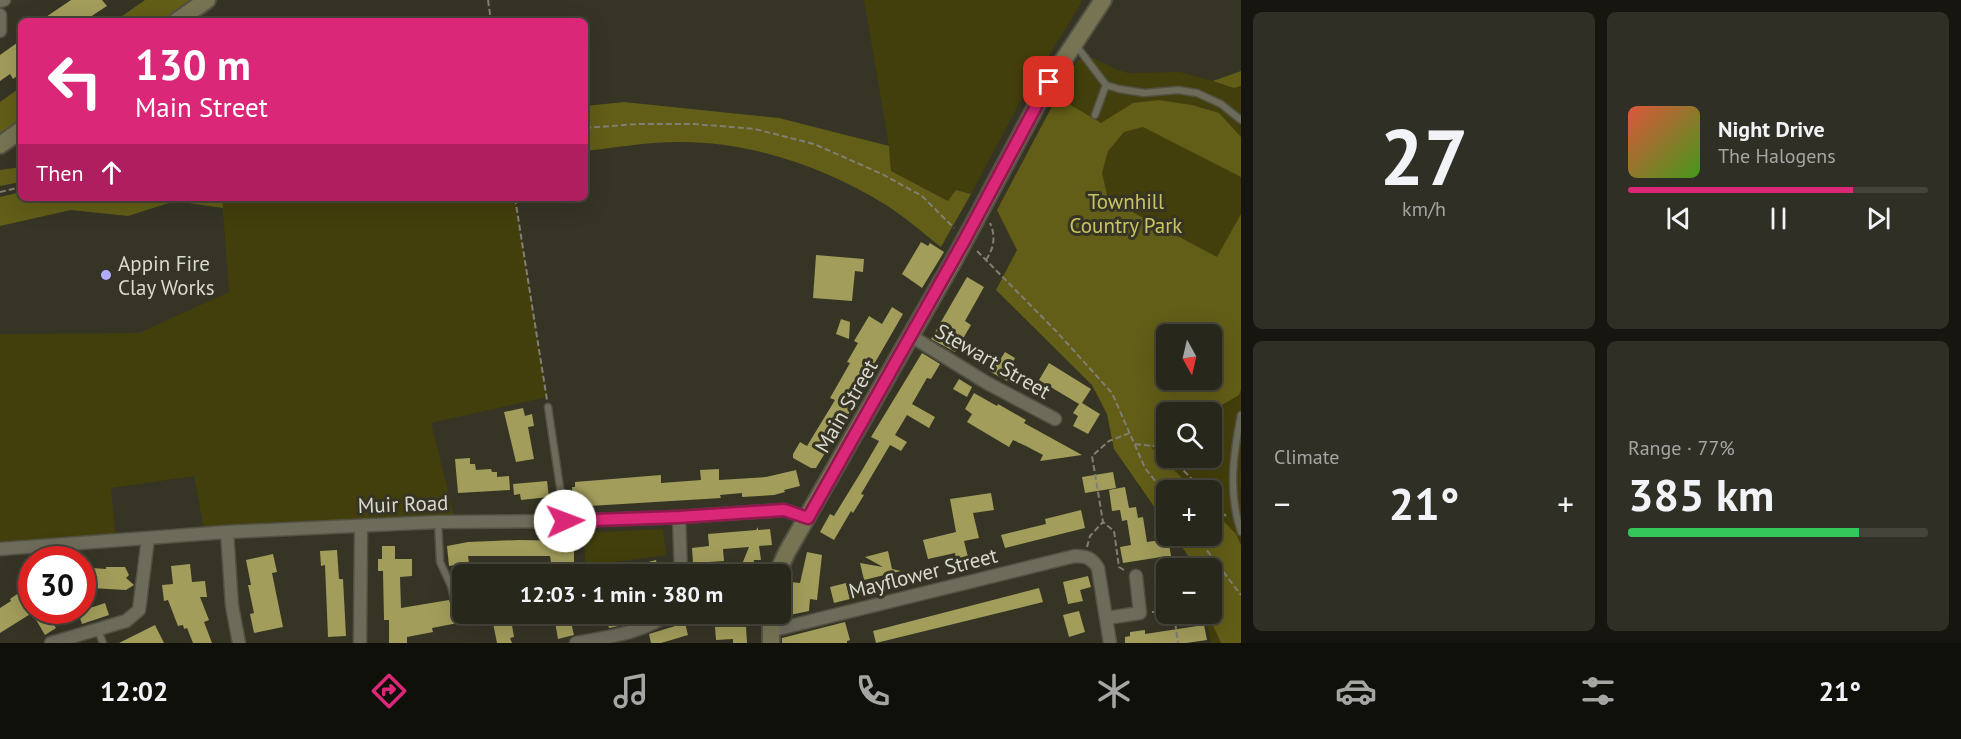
<!DOCTYPE html>
<html lang="en">
<head>
<meta charset="utf-8">
<style>
	:root { --surface:#28271c; --page:#302f25; --text:#f1f3f6; --muted:#a5a5a3; --line:#44443b; --accent:#db2777 }
	body { margin:0; font-family:"PT Sans",sans-serif; background:var(--page); color:var(--text); height:100vh; display:flex; flex-direction:column; font-size:22px; white-space:nowrap }
	* { box-sizing:border-box; margin:0 }
	p { font-size:20px; color:var(--muted) }
	.icon { flex:none; width:33px; height:33px; fill:none; stroke:currentColor; stroke-width:2; stroke-linecap:round; stroke-linejoin:round }
	.map { position:relative; flex:1; overflow:hidden }
	.panel { display:flex; flex-direction:column; gap:12px; padding:12px; background:#16150f; width:720px }
	.panel>* { flex:none }
	.top-card { position:absolute; left:18px; top:18px; width:570px; height:183px; border-radius:9px; box-shadow:0 6px 24px #0002,0 0 0 2px var(--line); background:#db2777; color:#fff; overflow:hidden }
	.needle { width:39px; rotate:172deg }
	.fabs { position:absolute; left:1156px; top:324px; display:grid; gap:12px }
	.fabs a { display:grid; place-items:center; width:66px; height:66px; border-radius:9px; background:var(--surface); box-shadow:0 6px 24px #0002,0 0 0 2px var(--line); font-size:30px }
	.speed { position:absolute; left:18px; top:546px; display:flex; gap:12px; font-size:30px; font-weight:700; text-align:center }
	.speed>* { display:grid; place-content:center; width:78px; height:78px; border-radius:50%; background:var(--surface); box-shadow:0 6px 24px #0002,0 0 0 2px var(--line); line-height:1 }
	.speed .limit { border:9px solid #d22; background:#fff; color:#111 }
	.pin { position:absolute; display:grid; place-items:center; width:51px; height:51px; color:#fff; margin:-26px; border-radius:12px; box-shadow:0 3px 9px #0006 }
	.me { position:absolute; width:66px; margin:-33px; rotate:88deg; stroke-linejoin:round; filter:drop-shadow(0 0 4px #0008) }
	.turn { display:flex; align-items:center; gap:21px; height:126px; padding:0 18px; font-size:27px }
	.turn .icon { width:78px; height:78px; stroke-width:2.5 }
	.turn b { display:block; font-size:42px; line-height:51px }
	.then { display:flex; align-items:center; height:57px; padding:0 18px; background:#0003; gap:12px; font-size:22px }
	.big { font-size:45px; font-weight:700; line-height:1.1 }
	.panel .tile { flex:1; display:flex; flex-direction:column; justify-content:center; gap:9px; min-width:0; padding:0 21px; border-radius:9px; background:var(--page) }
	.panel .dial { align-items:center; gap:0 }
	.dial b { font-size:78px; line-height:1 }
	.song { display:flex; align-items:center; gap:18px }
	.cover { width:72px; height:72px; border-radius:9px; background:linear-gradient(135deg,hsl(10 70% 55%),hsl(100 70% 35%)) }
	.played { height:6px; border-radius:3px; background:linear-gradient(90deg,var(--accent) 75%,var(--line) 75%) }
	.keys { display:flex; justify-content:space-around; direction:ltr }
	.heat { display:flex; justify-content:space-between; align-items:center; font-size:33px; direction:ltr }
	.charge { height:9px; border-radius:4px; background:linear-gradient(90deg,#34c759 77%,var(--line) 0) }
	.panel .tiles { flex:1; display:grid; gap:12px; grid-template-columns:repeat(2,1fr) }
	.trip { position:absolute; left:452px; top:564px; width:339px; height:60px; border-radius:9px; background:var(--surface); box-shadow:0 6px 24px #0002,0 0 0 2px var(--line); font-weight:700; line-height:60px; text-align:center }
	.tab-bar { display:flex; height:96px; justify-content:space-around; align-items:center; background:#10100b; color:var(--muted) }
	.tab-bar .icon { width:42px; height:42px }
	.tab-bar .selected { color:var(--accent) }
	.tab-bar b { font-size:27px; color:var(--text) }
	main { display:flex; flex:1; min-height:0 }
	.map>svg:first-child { display:block }
	.green { fill:#433f0c; fill-rule:evenodd }
	.forest { fill:#625d17; fill-rule:evenodd }
	.building { fill:#a29d5b }
	.lines { fill:none; stroke-linecap:round; stroke-linejoin:round }
	.lane-casing { stroke:#525143; stroke-width:9 }
	.street-casing { stroke:#525143; stroke-width:15 }
	.secondary-casing { stroke:#525143; stroke-width:20 }
	.path { stroke:#807f73; stroke-width:2; stroke-dasharray:6 3; stroke-linecap:butt }
	.lane { stroke:#6d6c5b; stroke-width:6 }
	.street { stroke:#6d6c5b; stroke-width:12 }
	.secondary { stroke:#777454; stroke-width:16 }
	.secondary-bridge-casing { stroke:#525143; stroke-width:20; stroke-linecap:butt }
	.secondary-bridge { stroke:#777454; stroke-width:16 }
	.route-casing { stroke:#8e194d; stroke-width:15 }
	.route { stroke:#db2777; stroke-width:10 }
	.poi-dot { fill:#b0aefa; stroke:#353425; stroke-width:2 }
	.labels { text-anchor:middle; dominant-baseline:central; stroke-width:6; stroke-linejoin:round; paint-order:stroke }
	.park-label { font-size:21px; fill:#cac363; stroke:#353425 }
	.poi-label { font-size:21px; fill:#d9d9cf; stroke:#353425; text-anchor:start }
	.street-label { font-size:21px; fill:#d9d9cf; stroke:#353425 }
</style>
</head>
<body>
<main>
<div class="map">
<svg width="1241" height="643" viewBox="0 0 1241 643">
	<rect width="100%" height="100%" fill="#353425"/>
	<!-- green -->
	<path class="green" d="M864 0H1083L1020 102 971 194 956 190 949 201 891 171 889 146Z
		M1082 53 1118 70 1128 73 1180 72 1213 81 1241 71V643H1211L1205 614H1212V568H1197L1174 536H1212V490H1167V525L1114 449 1107 414 1092 385 996 290 1017 250 997 210 1057 97ZM1167 334H1212V380H1167ZM1167 412H1212V458H1167Z
		M222 198H515L547 397 431 423 454 515 366 520 205 534 194 476 111 488 116 541 0 549V334L139 333 229 292Z
		M663 529 666 555 585 566 584 533Z"/>
	<!-- forest -->
	<path class="forest" d="M145 0H196L165 21H115Z
		M1241 71V86L1234 88 1213 81Z
		M21 87V120L0 134V102Z
		M1057 97 1101 123 1133 103 1158 100 1192 105 1219 113 1241 137V177L1143 127 1124 132 1108 151 1102 173 1108 199 1217 257 1241 214V390L1239 395 1210 412H1167V439L1152 448 1194 490H1167V525L1114 449 1107 414 1092 385 996 290 1017 250 997 210ZM1212 334V380H1167V334Z
		M624 102 779 118 889 146 891 171 948 201 956 190 971 194 941 247C923 233 905 217 886 205 825 167 749 141 677 142 646 142 615 148 585 151V106Z
		M21 167V182L0 186V170Z
		M21 192V198H222L223 208 175 201 128 216 71 210 0 226V197Z
		M1212 509 1236 534 1241 545V643H1221L1208 614H1212V568H1197L1174 536H1212Z"/>
	<!-- building -->
	<path class="building" d="M71 0H102L107 6 84 21H40Z
		M21 40V73L13 79 10 74 0 81V55Z
		M921 242 928 246 930 243 944 252 922 288 902 274Z
		M816 255 864 259 863 272 855 271 852 301 813 298Z
		M967 277 984 287 965 321 971 325 955 352 931 339Z
		M892 307 903 314 873 366 876 368 816 468H811L793 458V454L800 442 807 446 835 400 830 398 850 363 847 362 858 343 854 341 869 316 882 324Z
		M841 319 850 322 849 339 836 334Z
		M1005 352 1015 358 1011 366 1015 368 1007 381 989 371 997 358 1000 360Z
		M922 353 940 364 931 379 927 378 912 404 935 417 929 428 907 415 895 435 907 442 901 451 890 445 861 494 864 495 853 513 851 511 834 540 820 532 830 514 834 516 861 472 879 441 871 437Z
		M1049 363 1091 389 1082 403 1100 414 1088 434 1073 426 1078 416 1073 413 1079 404 1039 380Z
		M959 379 972 387 967 397 953 389Z
		M974 393 997 406 998 404 1026 420 1024 423 1082 455 1040 461 1043 455 1026 446 1013 440 1009 447 967 422 972 414 965 409Z
		M523 408 525 416 532 414 534 426 528 427 534 459 516 462 504 412Z
		M470 458V464H475L476 470 491 469 492 472H497V477L509 476 510 490 458 493 455 459Z
		M719 469V480L766 477 796 470 800 486 784 490 785 492 774 495 742 497V493L720 495 721 498 573 507 572 487H575V482L661 475V483L701 480 700 470Z
		M1113 472 1116 488 1085 493 1082 477Z
		M547 481 549 497 521 500 520 494 514 495 513 484Z
		M1125 487 1129 508 1136 507 1138 518 1143 517 1147 542 1168 539 1172 561 1189 558 1191 568H1159L1158 563 1162 562 1161 557 1123 563 1120 547 1131 545 1127 520 1122 521 1120 510 1112 511 1109 490Z
		M991 493 994 510 973 513 979 538 964 541 969 561 957 563 955 553 928 559 923 540 956 532 950 499Z
		M1081 510 1085 528 1005 548 1001 535 1046 524 1045 519Z
		M758 527V530L770 529 772 545 759 546 761 560H754L752 574H738L749 547 723 549 724 561 693 563 692 548 709 546 708 534 756 530Z
		M519 540 574 541V574H553L550 556H468L469 563 449 566 447 546 468 542Z
		M382 546H395V559H412V576L400 577 401 608 449 600 452 609 456 611 458 623 432 628 433 632 407 637V643H389V620H384L383 571H378V559H382Z
		M337 550 339 579H343L346 636 328 637 325 565 321 566 320 551Z
		M888 551 892 569 901 571 864 580 860 563 883 567 865 557Z
		M807 552 822 555 817 600 810 599 809 611 785 616V601L790 582 800 583Z
		M273 554 277 572 272 573 283 627 254 633 250 614 254 613 248 585H251L246 560Z
		M656 560 659 574H644L641 564Z
		M190 564 192 582 205 581 207 597H200L209 620 204 622 212 643H193L187 628 184 629 183 625 178 626 168 600 164 601 162 585 173 584 171 566Z
		M106 567H125L129 575 126 578 134 585 126 590 91 588 92 568 106 569Z
		M1088 576 1091 587 1080 590 1083 601 1068 604 1063 582Z
		M32 582V610H68L51 620 56 628 45 635 32 613 0 633V608L11 601 10 599 20 592 19 590Z
		M846 583 850 599 834 603 830 587Z
		M1039 588 1043 602 876 643 873 631Z
		M105 603 109 615 82 624 78 612Z
		M1079 611 1085 632 1069 637 1063 615Z
		M510 614 514 637 510 638 512 643H497L492 618Z
		M569 614 574 635 558 639 554 616Z
		M604 614H625L628 624 609 628Z
		M845 622 850 640 847 641V643H782V638Z
		M685 623 688 635 661 643H651L649 634Z
		M155 625 164 643H119Z
		M1204 625 1207 640 1186 643H1125V637L1130 636V632L1145 630V634Z
		M715 627H746L747 643H733V639L716 640Z"/>
	<g class="lines">
		<defs>
			<path id="lane" d="M1075 44 1106 85 1119 89 1144 93 1178 90 1197 93 1221 104 1241 120
				M1095 115 1106 85
				M548 407 565 521
				M1241 415C1233 454 1228 494 1241 532
				M438 522 440 562 451 586 456 606
				M98 630 103 643"/>
			<path id="street" d="M0 1 4 0
				M0 15V31
				M911 336 987 383 1055 419
				M679 517 681 574
				M227 532 232 606 239 643
				M0 549 227 532 438 522 565 521 679 517 784 510 808 518
				M682 614C711 621 740 619 770 618
				M1107 618 1140 613 1136 576
				M770 631 1075 556C1086 556 1092 558 1098 568L1110 643
				M51 643 126 621 139 610 148 538
				M360 643 361 526
				M576 643C607 637 643 633 668 614"/>
			<path id="secondary" d="M177 21 207 0
				M0 145 21 130
				M975 221 1049 82 1103 0
				M777 574 787 552 954 260
				M771 614V643"/>
		</defs>
		<!-- lane casing -->
		<use href="#lane" class="lane-casing"/>
		<!-- street casing -->
		<use href="#street" class="street-casing"/>
		<!-- secondary casing -->
		<use href="#secondary" class="secondary-casing"/>
		<!-- path -->
		<path class="path" d="M488 0 491 21
			M585 128 638 124H694L755 129 814 144 882 174 922 196 954 228
			M0 192 21 187
			M515 198 547 400
			M977 251 1056 331 1112 393 1145 468 1167 496
			M986 260C994 248 996 236 990 223
			M1135 444 1161 447 1167 453
			M1171 458 1203 490
			M1212 501 1226 516
			M1196 536 1241 595
			M1087 547 1090 536 1103 522
			M1124 570 1119 567 1114 531 1103 522 1092 456 1109 441 1130 433
			M1152 612 1167 611
			M1174 614 1178 643"/>
		<!-- lane -->
		<use href="#lane" class="lane"/>
		<!-- street -->
		<use href="#street" class="street"/>
		<!-- secondary -->
		<use href="#secondary" class="secondary"/>
		<defs>
			<path id="secondary-bridge" d="M954 260 975 221"/>
		</defs>
		<!-- secondary-bridge casing -->
		<use href="#secondary-bridge" class="secondary-bridge-casing"/>
		<!-- secondary-bridge -->
		<use href="#secondary-bridge" class="secondary-bridge"/>
	</g>
	<g class="lines">
		<defs>
			<path id="route" d="M565 521 679 517 784 510 808 518 964 241 1049 82"/>
		</defs>
		<!-- route casing -->
		<use href="#route" class="route-casing"/>
		<!-- route -->
		<use href="#route" class="route"/>
	</g>
	<!-- markers -->
	<circle class="poi-dot" cx="106" cy="275" r="6"/>
	<g class="labels">
		<!-- park labels -->
		<g class="park-label">
			<text x="1126" y="201">Townhill<tspan x="1126" dy="24">Country Park</tspan></text>
		</g>
		<!-- poi labels -->
		<g class="poi-label">
			<text x="118" y="263">Appin Fire<tspan x="118" dy="24">Clay Works</tspan></text>
		</g>
		<!-- street labels -->
		<g class="street-label">
			<text transform="translate(993 361) rotate(30)">Stewart Street</text>
			<text transform="translate(846 406) rotate(-60)">Main Street</text>
			<text transform="translate(403 504) rotate(-2)">Muir Road</text>
			<text transform="translate(923 573) rotate(-14)">Mayflower Street</text>
		</g>
	</g>
</svg>
<div class="fabs">
<a><svg class="needle" viewBox="-14 -14 28 28"><path d="M0-13l5 13h-10z" fill="#e53935"/><path d="M0 13l5-13h-10z" fill="#a5a5a3"/></svg></a>
<a><svg class="icon" aria-label="search" viewBox="0 0 24 24"><circle cx="10" cy="10" r="6"/><path d="M15 15l6 6"/></svg></a>
<a>+</a>
<a>−</a>
</div>
<div class="speed"><div class="limit">30</div></div>
<div class="pin" style="left:1049px;top:82px;background:#d93025"><svg class="icon" aria-label="arrive" viewBox="0 0 24 24"><path d="M6 21V4h12l-3 4 3 4H6"/></svg></div>
<svg class="me" style="left:565px;top:521px" viewBox="-20 -20 40 40"><circle r="19" fill="#fff"/><path d="M0-13L10 11 0 6-10 11z" fill="#db2777"/></svg>
<div class="trip">12:03 · 1 min · 380 m</div>
<div class="top-card">
<div class="turn"><svg class="icon" aria-label="left" viewBox="0 0 24 24"><path d="M17 20v-9H6M10 6l-5 5 5 5"/></svg><div><b>130 m</b>Main Street</div></div>
<div class="then">Then<svg class="icon" aria-label="ahead" viewBox="0 0 24 24"><path d="M12 20V5M6 11l6-6 6 6"/></svg></div>
</div>
</div>
<section class="panel">
<div class="tiles">
<div class="tile dial"><b>27</b><p>km/h</p></div>
<div class="tile">
<div class="song"><i class="cover"></i><div><b>Night Drive</b><p>The Halogens</p></div></div>
<div class="played"></div>
<div class="keys"><svg class="icon" aria-label="previous" viewBox="0 0 24 24"><path d="M18 5L8 12l10 7zM5 5v14"/></svg><svg class="icon" aria-label="pause" viewBox="0 0 24 24"><path d="M8 5v14M16 5v14"/></svg><svg class="icon" aria-label="next" viewBox="0 0 24 24"><path d="M6 5l10 7-10 7zM19 5v14"/></svg></div>
</div>
<div class="tile"><p>Climate</p>
<div class="heat"><a>−</a><b class="big">21°</b><a>+</a></div>
</div>
<div class="tile"><p>Range · 77%</p><b class="big">385 km</b><div class="charge"></div></div>
</div>
</section>
</main>
<nav class="tab-bar">
<b>12:02</b>
<svg class="icon selected" aria-label="directions" viewBox="0 0 24 24"><path d="M12 3l9 9-9 9-9-9zM9 14v-3h6M13 9l2 2-2 2"/></svg>
<svg class="icon" aria-label="music" viewBox="0 0 24 24"><path d="M9 18V5l10-2v13"/><circle cx="6" cy="18" r="3"/><circle cx="16" cy="16" r="3"/></svg>
<svg class="icon" aria-label="phone" viewBox="0 0 24 24"><path d="M5 4h4l2 5-3 2q2 4 5 5l2-3 5 2v4C11 20 4 13 5 4z"/></svg>
<svg class="icon" aria-label="climate" viewBox="0 0 24 24"><path d="M12 3v18M4 7l16 10M4 17L20 7"/></svg>
<svg class="icon" aria-label="car" viewBox="0 0 24 24"><path d="M5 17H2v-5l4-1 3-4h7l3 4 3 1v5h-3M9 17h6M6 11h13"/><circle cx="7" cy="17" r="2"/><circle cx="17" cy="17" r="2"/></svg>
<svg class="icon" aria-label="filters" viewBox="0 0 24 24"><path d="M4 7h16M4 17h16"/><circle cx="9" cy="7" r="2"/><circle cx="15" cy="17" r="2"/></svg>
<b>21°</b>
</nav>
</body>
</html>
